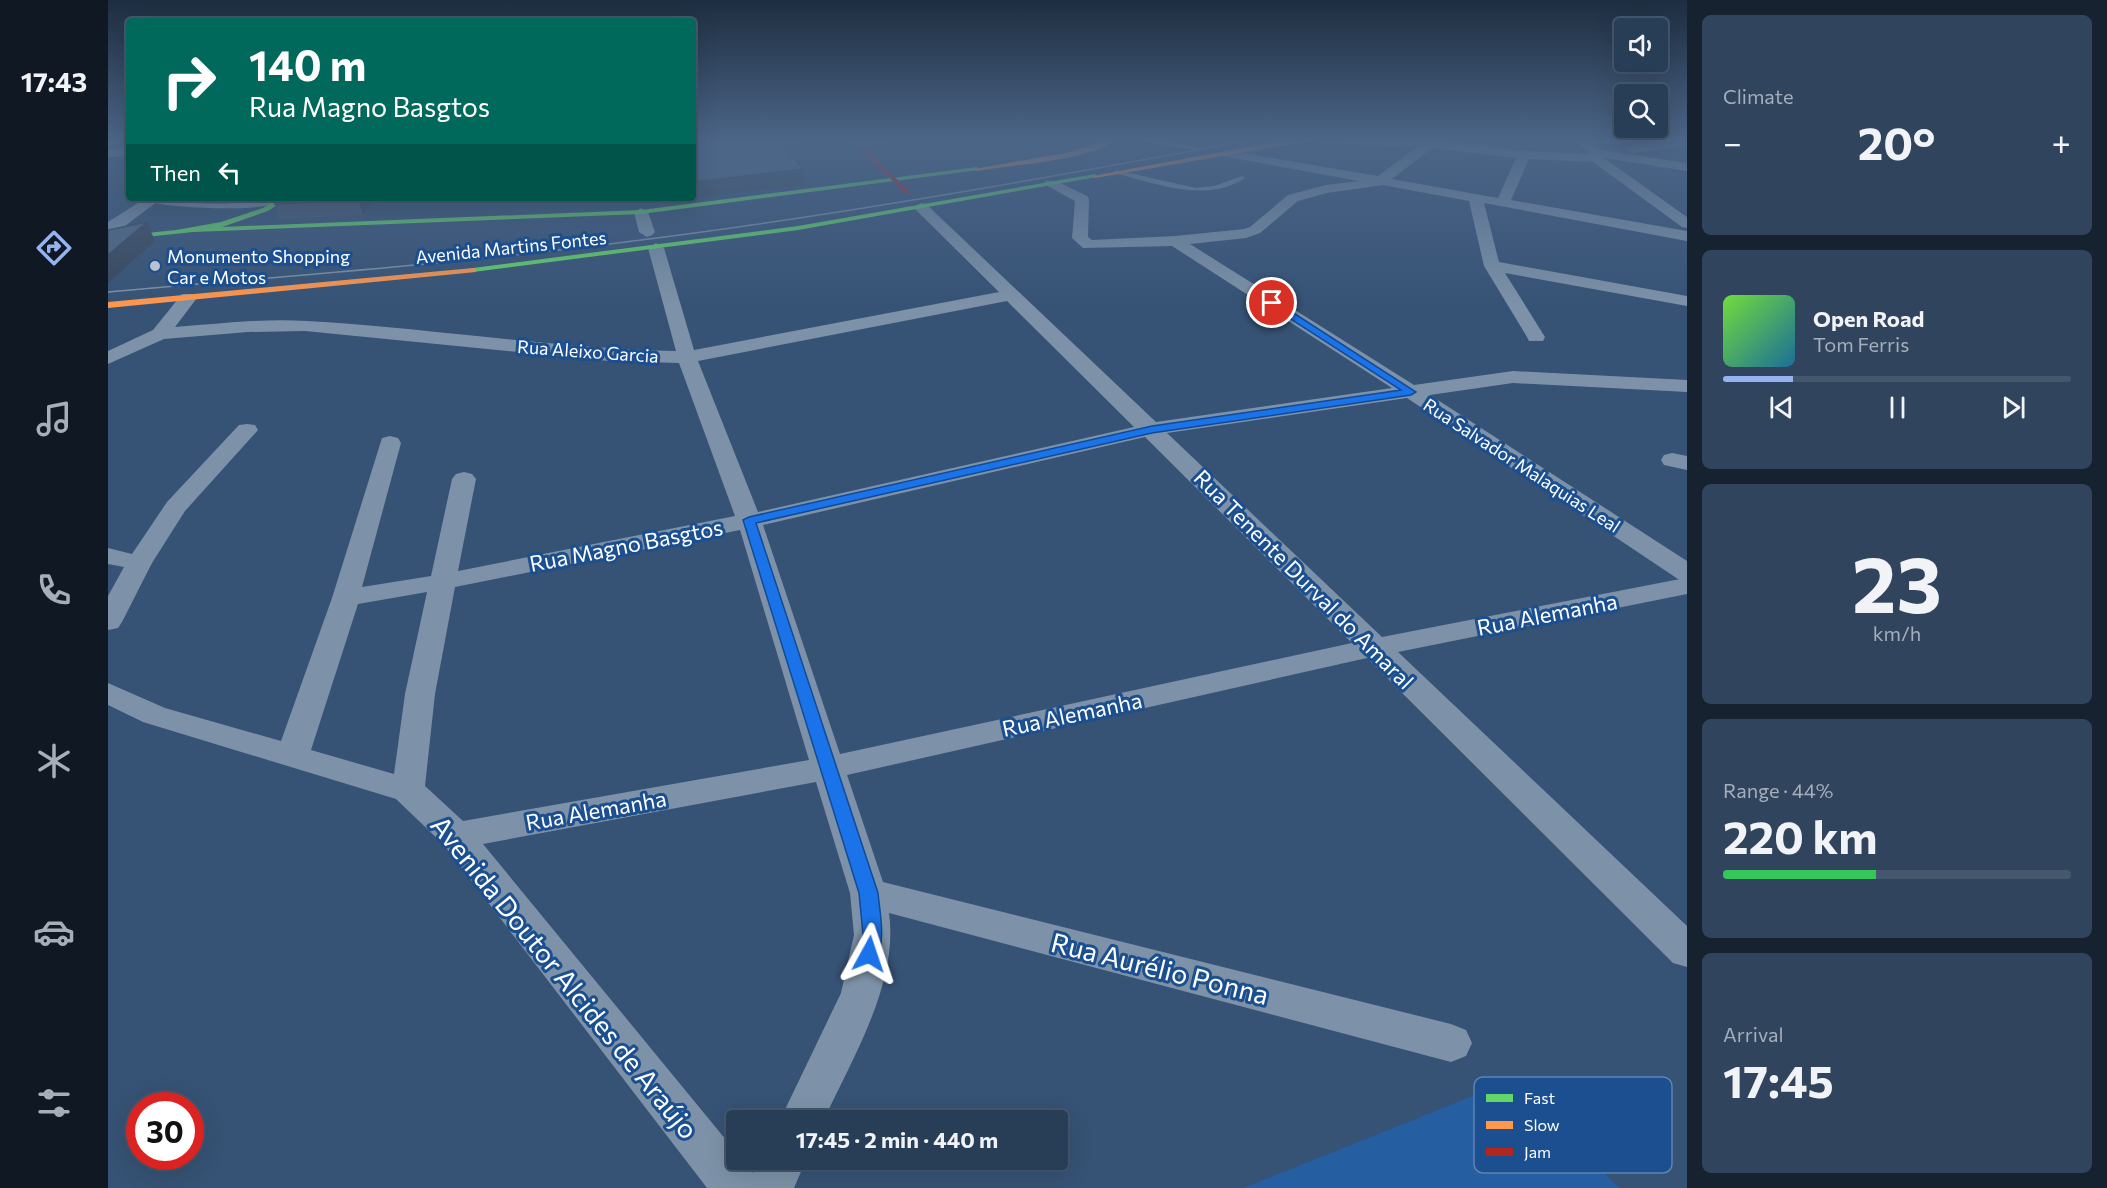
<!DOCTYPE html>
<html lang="en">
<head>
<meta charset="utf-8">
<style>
	:root { --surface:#283e57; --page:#30455d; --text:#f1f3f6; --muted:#a5aeba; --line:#44576d; --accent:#95b2f1 }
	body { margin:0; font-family:Commissioner,sans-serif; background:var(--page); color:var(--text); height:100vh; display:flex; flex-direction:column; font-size:22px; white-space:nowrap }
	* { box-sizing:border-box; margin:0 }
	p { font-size:20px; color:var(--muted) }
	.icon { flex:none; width:33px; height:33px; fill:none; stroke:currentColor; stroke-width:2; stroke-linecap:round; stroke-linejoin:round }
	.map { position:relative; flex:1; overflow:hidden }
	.panel { display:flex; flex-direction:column; gap:15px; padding:15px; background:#162230; width:420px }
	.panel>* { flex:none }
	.banner { position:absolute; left:18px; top:18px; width:570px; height:183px; border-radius:6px; box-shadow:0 6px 24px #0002,0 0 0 2px var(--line); background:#00695c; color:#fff; overflow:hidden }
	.controls { position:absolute; left:1506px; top:18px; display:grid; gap:12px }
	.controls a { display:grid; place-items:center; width:54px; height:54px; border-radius:6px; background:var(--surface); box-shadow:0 6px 24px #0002,0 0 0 2px var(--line); font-size:30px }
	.speed { position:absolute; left:18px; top:1092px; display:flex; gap:12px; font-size:30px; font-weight:700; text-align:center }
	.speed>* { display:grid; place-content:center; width:78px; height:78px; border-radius:50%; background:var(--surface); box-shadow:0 6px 24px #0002,0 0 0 2px var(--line); line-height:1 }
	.speed .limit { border:9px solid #d22; background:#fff; color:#111 }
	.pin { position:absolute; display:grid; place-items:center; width:51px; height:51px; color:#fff; margin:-26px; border:3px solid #fff; border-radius:50%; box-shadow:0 2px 6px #0007 }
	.me { position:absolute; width:66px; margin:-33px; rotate:5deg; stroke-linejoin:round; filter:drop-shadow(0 0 4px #0008) }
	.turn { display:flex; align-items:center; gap:21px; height:126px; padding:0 24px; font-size:27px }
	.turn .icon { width:78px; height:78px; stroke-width:2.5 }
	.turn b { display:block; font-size:42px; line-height:51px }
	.then { display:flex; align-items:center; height:57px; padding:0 24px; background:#0003; gap:12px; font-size:22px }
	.big { font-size:45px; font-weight:700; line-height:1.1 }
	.panel .card { flex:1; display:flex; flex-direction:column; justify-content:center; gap:9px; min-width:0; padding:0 21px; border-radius:9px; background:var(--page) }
	.panel .dial { align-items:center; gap:0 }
	.dial b { font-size:78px; line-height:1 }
	.song { display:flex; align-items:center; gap:18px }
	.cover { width:72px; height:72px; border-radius:9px; background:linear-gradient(135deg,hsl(100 70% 55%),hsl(200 70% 35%)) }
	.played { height:6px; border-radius:3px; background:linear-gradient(90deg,var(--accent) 20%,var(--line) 20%) }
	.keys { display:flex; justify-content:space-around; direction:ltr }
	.heat { display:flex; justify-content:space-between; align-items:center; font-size:33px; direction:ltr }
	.charge { height:9px; border-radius:4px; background:linear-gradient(90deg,#34c759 44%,var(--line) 0) }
	.trip { position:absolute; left:618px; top:1110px; width:342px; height:60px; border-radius:6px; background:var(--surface); box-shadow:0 6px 24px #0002,0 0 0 2px var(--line); font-weight:700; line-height:60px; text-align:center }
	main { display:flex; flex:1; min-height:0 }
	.menu { display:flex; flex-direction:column; width:108px; justify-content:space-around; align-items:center; background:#101923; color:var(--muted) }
	.menu .icon { width:42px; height:42px }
	.menu .selected { color:var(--accent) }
	.menu b { font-size:27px; color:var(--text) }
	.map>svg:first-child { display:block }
	.green { fill:#265fa1 }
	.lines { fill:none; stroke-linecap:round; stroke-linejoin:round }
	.lane { fill:#7d92a8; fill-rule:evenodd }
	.street { fill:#7d92a8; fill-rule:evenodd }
	.fast { fill:#63d668; fill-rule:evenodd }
	.slow { fill:#ff974d; fill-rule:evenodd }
	.jam { fill:#b3261e; fill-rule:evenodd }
	.tram { stroke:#7e92a7; stroke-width:1.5 }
	.wall { fill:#455971 }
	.shaded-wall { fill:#38485c }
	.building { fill:#506783; stroke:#38485c; stroke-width:1.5 }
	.route { fill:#1a73e8; stroke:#114b97; stroke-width:1.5 }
	.poi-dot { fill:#b9c2ce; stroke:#1b4f8f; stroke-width:2 }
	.labels { text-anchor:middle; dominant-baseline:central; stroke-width:6; stroke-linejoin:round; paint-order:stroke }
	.far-street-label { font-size:18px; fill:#fff; stroke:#1b4f8f }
	.far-poi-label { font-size:18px; fill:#fff; stroke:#1b4f8f; text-anchor:start }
	.street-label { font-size:22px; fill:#fff; stroke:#1b4f8f }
	.near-street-label { font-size:27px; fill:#fff; stroke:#1b4f8f }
	.key { fill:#1b4f8f; stroke:#5f84b1; stroke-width:1.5 }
	.key-label { font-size:16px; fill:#fff }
</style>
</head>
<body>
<main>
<nav class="menu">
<b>17:43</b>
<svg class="icon selected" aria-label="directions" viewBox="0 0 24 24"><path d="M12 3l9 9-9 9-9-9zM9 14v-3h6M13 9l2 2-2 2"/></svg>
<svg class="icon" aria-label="music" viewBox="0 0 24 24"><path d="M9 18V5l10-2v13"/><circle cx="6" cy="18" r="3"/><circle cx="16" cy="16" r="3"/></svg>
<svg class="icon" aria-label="phone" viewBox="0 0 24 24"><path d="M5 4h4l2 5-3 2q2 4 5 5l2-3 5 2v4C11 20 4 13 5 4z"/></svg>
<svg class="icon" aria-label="climate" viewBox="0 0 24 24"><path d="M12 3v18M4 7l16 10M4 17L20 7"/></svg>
<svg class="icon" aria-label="car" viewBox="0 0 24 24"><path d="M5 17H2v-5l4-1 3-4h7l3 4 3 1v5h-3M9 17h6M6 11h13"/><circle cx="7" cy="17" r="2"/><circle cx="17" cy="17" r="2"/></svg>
<svg class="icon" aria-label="filters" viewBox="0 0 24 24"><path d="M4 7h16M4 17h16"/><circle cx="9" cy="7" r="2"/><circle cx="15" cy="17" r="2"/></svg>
</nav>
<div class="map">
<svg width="1579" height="1188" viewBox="0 0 1579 1188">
	<rect width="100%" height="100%" fill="#365274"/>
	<!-- green -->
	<path class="green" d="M1397 1083 1512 1188H1135Z"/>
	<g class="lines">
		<!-- lane -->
		<path class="lane" d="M776 139H790L751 147 748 145Z
			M1008 170 1088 188 1106 186 1134 176 1137 178C1098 204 1048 183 1006 173Z
			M43 199C86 205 129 205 172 199L175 201C154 213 67 208 41 202Z"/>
		<!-- street -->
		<path class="street" d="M1213 139H1322L1416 151 1483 154 1472 145 1478 141 1494 150 1579 163V171L1496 158 1579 217V228L1574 227 1485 162 1421 159 1403 200 1579 231V241L1376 203 1391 262 1579 296V306L1397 273 1437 337 1435 341H1421L1419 337 1376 266 1361 201 1275 185 1219 193 1190 201 1152 233 1138 238 1082 244 1306 385 1405 371 1579 380V392L1405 383 1322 395 1579 561V594L1290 652 1579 926V967L1565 963 1259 658 739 775 775 882 1343 1024 1358 1030 1364 1043 1358 1056 1343 1062 781 913C791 983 744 1058 716 1120H672L733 993 746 935 742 893 708 782 375 844 628 1152V1160H635L645 1173 651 1160H698L686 1188H599L336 845 288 799 35 722 0 705V683L57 708 173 741 224 598 274 438 282 436 290 438 293 443 254 587 323 576 344 479 348 474 356 472 364 474 368 479 350 571 627 516 571 363 501 361 197 331 140 332 56 339 0 364V351L45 330 74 294H86L89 298 67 327C110 324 155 318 199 321 322 328 444 348 568 351L540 248 548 243 556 248 586 350 891 292 808 210 806 207 813 203 818 204 1048 422 1284 388 1064 246 975 248 964 238 967 201 936 184 938 181H948L979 196 981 199 980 237 984 240 1067 236 1136 229 1142 227 1180 195 1218 185 1251 181 1120 157 1116 156 1114 153 1116 150 1270 176 1309 147 1219 143ZM1324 148 1408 158 1390 198 1284 179ZM899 301 1026 427 650 512 590 361ZM1299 398 1570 579H1572L1274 637 1059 433ZM1037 437 1244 643 732 754 655 525ZM632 530 701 760 355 821 317 786 327 694 347 587ZM319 592 297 694 286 774 203 750 250 604Z
			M1574 139H1579V146L1523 153 1517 149 1523 145Z
			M21 148V156L0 157V149Z
			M38 198H54L17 226 0 231V222Z
			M533 208 540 212 547 232 544 235 539 237 531 232 526 212Z
			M139 424 147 425 150 430 77 511 44 563 14 622 10 628 0 630V596L16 567 0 564V548L24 554 59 502 131 425Z
			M1564 453 1579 456V470L1556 465 1553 460 1556 455Z"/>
		<!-- fast -->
		<path class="fast" d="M6 139H13L0 147V142Z
			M1029 139H1043L1091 148 1088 150Z
			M869 167 871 170 533 214 85 232 0 241V237L68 230 113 222 155 208 172 198H180L160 211 114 227 533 210Z
			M987 174 989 177 690 230 365 272 361 270 365 268 690 226Z"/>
		<!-- slow -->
		<path class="slow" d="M1003 139H1011C977 161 910 164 869 171L866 169 957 153Z
			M1213 139 987 178 984 176 1178 140Z
			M365 268H368V272L0 308V302Z"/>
		<!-- jam -->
		<path class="jam" d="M742 139H748L801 191V193H797Z"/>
		<!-- tram -->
		<path class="tram" d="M0 292C178 276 356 263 533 240 739 214 944 177 1148 139"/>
	</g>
	<!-- wall -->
	<path class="wall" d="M585 139 696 144 697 159H686L695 169V185Z
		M268 198 255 215 171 219 167 204Z"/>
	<!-- shaded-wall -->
	<path class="shaded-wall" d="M695 169V185L585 198V182Z
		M253 198H268L255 215 251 201Z
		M544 198H582L544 202Z
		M39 222 47 241 1 282H0V255Z"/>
	<!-- building -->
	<path class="building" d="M585 139H692L696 144H674L695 169 585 182Z
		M173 198H253L251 201 167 204Z
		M39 222 0 255V230Z"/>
	<!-- sky -->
	<linearGradient id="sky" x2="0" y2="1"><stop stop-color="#1e2d40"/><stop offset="0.46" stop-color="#4c6688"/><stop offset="1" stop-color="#4c6688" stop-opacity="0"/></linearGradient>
	<rect width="1579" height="305" fill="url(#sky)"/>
	<!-- route -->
	<path class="route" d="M1161 301H1167L1308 392 1303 395 1044 433 648 523 770 893C772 915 778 939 768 960L761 963 754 960 751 954 755 935 751 893 635 520 641 517 1044 426 1293 390 1161 305Z"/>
	<!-- markers -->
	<circle class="poi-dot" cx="47" cy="266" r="6"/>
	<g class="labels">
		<!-- far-street labels -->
		<g class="far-street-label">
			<text transform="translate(403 247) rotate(-6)">Avenida Martins Fontes</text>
			<text transform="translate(480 351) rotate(4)">Rua Aleixo Garcia</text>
			<text transform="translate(1414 465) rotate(33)">Rua Salvador Malaquias Leal</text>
		</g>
		<!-- far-poi labels -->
		<g class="far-poi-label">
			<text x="59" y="256">Monumento Shopping<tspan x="59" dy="21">Car e Motos</tspan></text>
		</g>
		<!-- street labels -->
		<g class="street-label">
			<text transform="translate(518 545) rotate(-11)">Rua Magno Basgtos</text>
			<text transform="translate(1196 579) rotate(45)">Rua Tenente Durval do Amaral</text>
			<text transform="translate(1439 614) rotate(-11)">Rua Alemanha</text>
			<text transform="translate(964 714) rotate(-12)">Rua Alemanha</text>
			<text transform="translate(488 810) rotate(-10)">Rua Alemanha</text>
		</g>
		<!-- near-street labels -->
		<g class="near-street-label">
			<text transform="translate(1052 968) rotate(14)">Rua Aurélio Ponna</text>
			<text transform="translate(457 977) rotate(51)">Avenida Doutor Alcides de Araújo</text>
		</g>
	</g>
	<!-- legend -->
	<rect x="1366" y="1077" width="198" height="96" rx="9" class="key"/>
	<rect x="1378" y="1094" width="27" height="8" fill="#63d668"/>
	<rect x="1378" y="1121" width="27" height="8" fill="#ff974d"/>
	<rect x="1378" y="1148" width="27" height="8" fill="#b3261e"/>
	<g class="key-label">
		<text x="1416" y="1104">Fast</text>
		<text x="1416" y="1131">Slow</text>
		<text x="1416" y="1158">Jam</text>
	</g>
</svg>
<div class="controls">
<a><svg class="icon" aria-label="sound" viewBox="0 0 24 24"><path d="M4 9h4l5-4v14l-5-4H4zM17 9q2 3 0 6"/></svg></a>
<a><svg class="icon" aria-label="search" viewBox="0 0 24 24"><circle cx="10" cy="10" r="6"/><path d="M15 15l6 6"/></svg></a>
</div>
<div class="speed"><div class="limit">30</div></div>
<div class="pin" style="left:1164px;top:303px;background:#d93025"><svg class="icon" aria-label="arrive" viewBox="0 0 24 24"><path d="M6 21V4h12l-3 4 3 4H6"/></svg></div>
<svg class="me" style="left:761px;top:954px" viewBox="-20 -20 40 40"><path d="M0-17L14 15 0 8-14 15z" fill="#1a73e8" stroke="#fff" stroke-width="4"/></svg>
<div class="trip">17:45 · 2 min · 440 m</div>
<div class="banner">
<div class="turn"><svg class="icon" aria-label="right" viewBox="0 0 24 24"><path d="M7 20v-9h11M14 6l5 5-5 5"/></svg><div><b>140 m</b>Rua Magno Basgtos</div></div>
<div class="then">Then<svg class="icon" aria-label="left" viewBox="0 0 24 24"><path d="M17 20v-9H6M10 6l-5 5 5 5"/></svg></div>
</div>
</div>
<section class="panel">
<div class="card"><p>Climate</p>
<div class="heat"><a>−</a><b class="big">20°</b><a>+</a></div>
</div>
<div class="card">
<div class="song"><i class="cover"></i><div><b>Open Road</b><p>Tom Ferris</p></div></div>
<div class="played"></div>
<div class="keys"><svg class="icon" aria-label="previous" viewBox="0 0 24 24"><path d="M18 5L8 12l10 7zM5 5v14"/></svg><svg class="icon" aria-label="pause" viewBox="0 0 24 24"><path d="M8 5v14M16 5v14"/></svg><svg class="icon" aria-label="next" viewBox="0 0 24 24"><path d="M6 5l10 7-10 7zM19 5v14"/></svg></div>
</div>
<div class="card dial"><b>23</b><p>km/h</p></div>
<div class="card"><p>Range · 44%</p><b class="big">220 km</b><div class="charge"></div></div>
<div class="card"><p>Arrival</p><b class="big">17:45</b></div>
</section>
</main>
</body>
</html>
